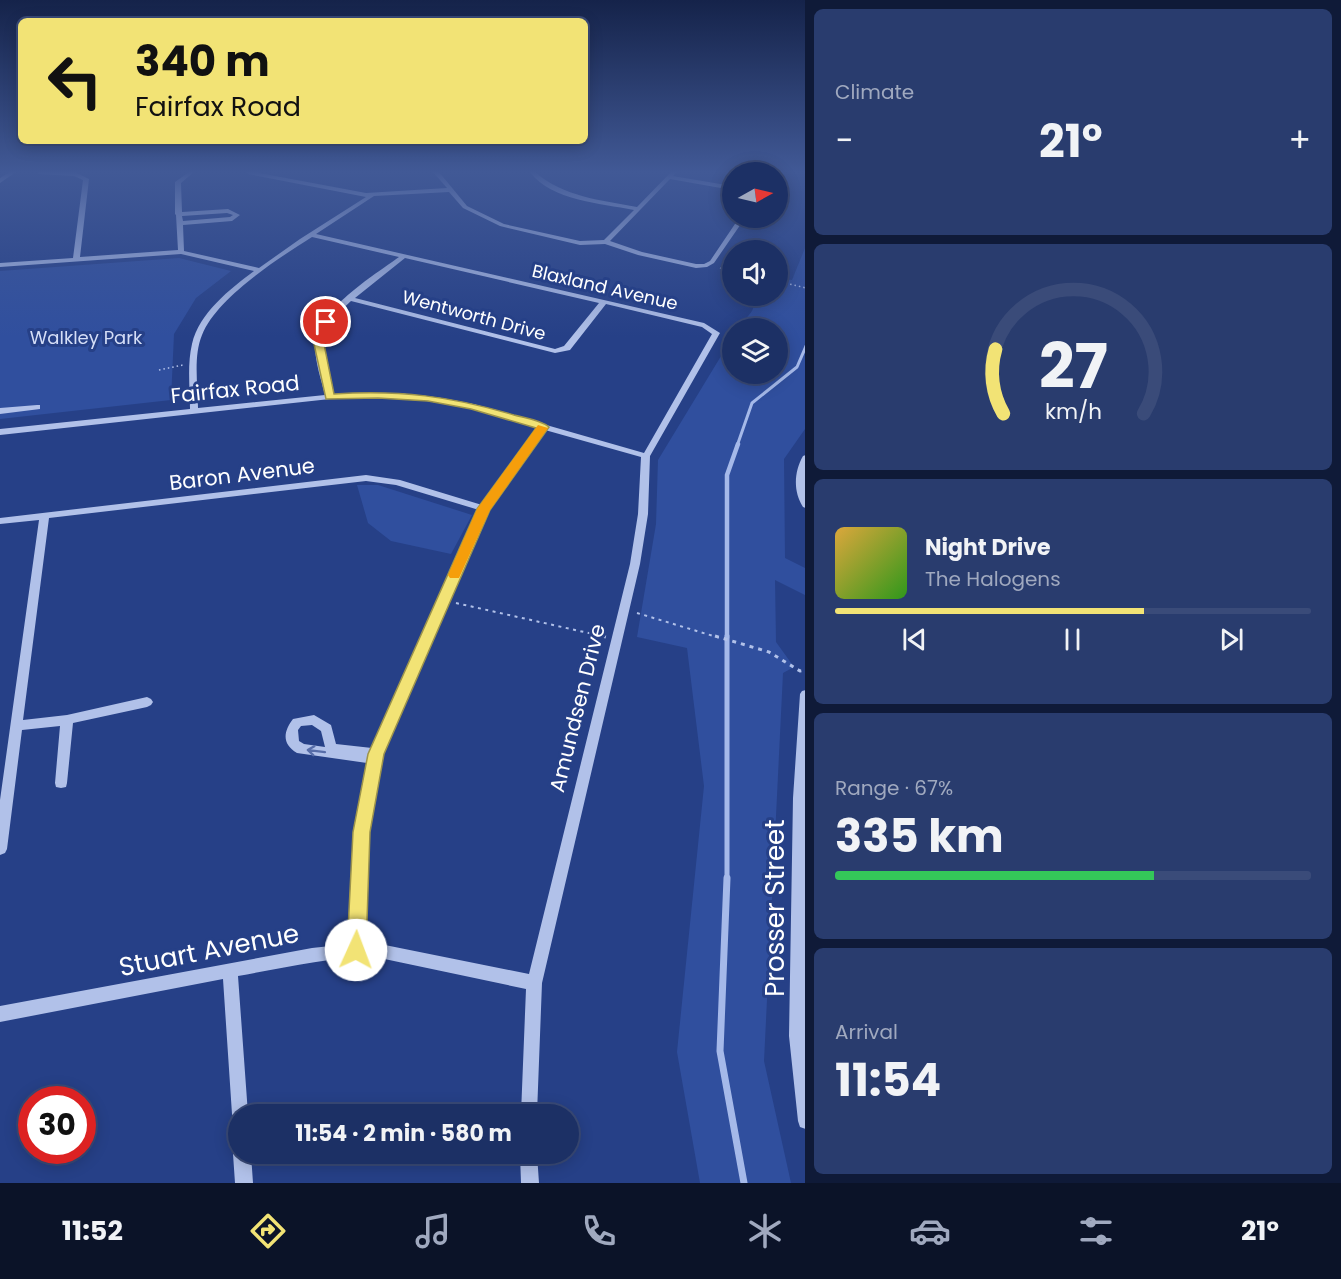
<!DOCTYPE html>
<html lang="en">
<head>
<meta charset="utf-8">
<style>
	:root { --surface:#1c3065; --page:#293c6e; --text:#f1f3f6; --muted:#a0a9bf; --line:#3a4b79; --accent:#f2e375 }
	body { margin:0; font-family:Poppins,sans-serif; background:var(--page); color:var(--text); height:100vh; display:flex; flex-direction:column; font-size:22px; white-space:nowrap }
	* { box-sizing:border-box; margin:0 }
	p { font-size:20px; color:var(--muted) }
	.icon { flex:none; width:33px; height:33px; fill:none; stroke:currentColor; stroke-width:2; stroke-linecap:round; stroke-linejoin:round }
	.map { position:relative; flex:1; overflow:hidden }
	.sheet { display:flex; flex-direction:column; gap:9px; padding:9px; background:#0f1a38; width:536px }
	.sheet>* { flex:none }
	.guide { position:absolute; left:18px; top:18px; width:570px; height:126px; border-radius:9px; box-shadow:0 3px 15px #0003,0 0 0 2px var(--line); background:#f2e375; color:#111; overflow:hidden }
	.needle { width:39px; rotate:82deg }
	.fabs { position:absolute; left:722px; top:162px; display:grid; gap:12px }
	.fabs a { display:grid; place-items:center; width:66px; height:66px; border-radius:50%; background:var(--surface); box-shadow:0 3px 15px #0003,0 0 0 2px var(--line); font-size:30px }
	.speed { position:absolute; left:18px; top:1086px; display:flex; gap:12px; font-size:30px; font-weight:700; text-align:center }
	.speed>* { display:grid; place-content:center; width:78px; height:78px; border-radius:50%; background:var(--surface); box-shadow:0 3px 15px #0003,0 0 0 2px var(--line); line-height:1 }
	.speed .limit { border:9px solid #d22; background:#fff; color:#111 }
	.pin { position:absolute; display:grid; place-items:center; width:51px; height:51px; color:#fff; margin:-26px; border:3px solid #fff; border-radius:50%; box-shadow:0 2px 6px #0007 }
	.me { position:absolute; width:66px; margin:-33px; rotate:2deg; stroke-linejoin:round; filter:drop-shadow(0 0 4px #0008) }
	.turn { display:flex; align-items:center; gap:21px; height:126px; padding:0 18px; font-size:27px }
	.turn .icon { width:78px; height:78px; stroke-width:2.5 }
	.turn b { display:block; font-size:42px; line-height:51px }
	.big { font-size:45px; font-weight:700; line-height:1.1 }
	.sheet .card { flex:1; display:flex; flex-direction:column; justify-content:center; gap:9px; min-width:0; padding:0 21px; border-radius:9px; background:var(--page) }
	.sheet .dial { align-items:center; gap:0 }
	.dial svg { height:156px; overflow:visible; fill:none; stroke:var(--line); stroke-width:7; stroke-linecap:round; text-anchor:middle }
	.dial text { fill:var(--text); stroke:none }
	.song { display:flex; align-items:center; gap:18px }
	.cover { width:72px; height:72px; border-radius:9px; background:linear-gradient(135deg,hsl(40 70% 55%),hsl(110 70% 35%)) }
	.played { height:6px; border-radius:3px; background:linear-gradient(90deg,var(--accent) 65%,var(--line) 65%) }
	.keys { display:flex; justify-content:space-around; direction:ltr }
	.heat { display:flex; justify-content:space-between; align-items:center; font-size:33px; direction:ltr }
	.charge { height:9px; border-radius:4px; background:linear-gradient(90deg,#34c759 67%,var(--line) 0) }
	.trip { position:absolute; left:228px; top:1104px; width:351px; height:60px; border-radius:30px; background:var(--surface); box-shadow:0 3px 15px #0003,0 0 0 2px var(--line); font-weight:700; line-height:60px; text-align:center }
	.tabs { display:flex; height:96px; justify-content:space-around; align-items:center; background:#0b1328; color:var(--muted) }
	.tabs .icon { width:42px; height:42px }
	.tabs .on { color:var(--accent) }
	.tabs b { font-size:27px; color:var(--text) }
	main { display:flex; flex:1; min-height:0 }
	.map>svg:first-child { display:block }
	.green { fill:#304f9e }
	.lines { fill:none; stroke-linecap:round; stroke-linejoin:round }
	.stream-far3 { stroke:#a5b9e9; stroke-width:3 }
	.stream-far2 { stroke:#a5b9e9; stroke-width:4.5 }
	.stream-far1 { stroke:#a5b9e9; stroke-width:5 }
	.stream { stroke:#a5b9e9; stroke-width:7 }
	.path-far2 { stroke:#b1c1e9; stroke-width:1.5; stroke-dasharray:1.5 3; stroke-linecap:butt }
	.path-far1 { stroke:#b1c1e9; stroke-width:2; stroke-dasharray:3 4.5; stroke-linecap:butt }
	.path { stroke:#b1c1e9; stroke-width:3; stroke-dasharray:4 5; stroke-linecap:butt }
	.minor { fill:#b1c1e9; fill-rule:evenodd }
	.oneway { stroke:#576da9 }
	.route { fill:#f2e375; stroke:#9d944c; stroke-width:1.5 }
	.slow { fill:#f59e0b }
	.labels { text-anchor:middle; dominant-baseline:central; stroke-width:6; stroke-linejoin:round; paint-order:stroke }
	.far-street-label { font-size:18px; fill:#fff; stroke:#264087 }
	.far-park-label { font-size:18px; fill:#d5def7; stroke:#264087 }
	.street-label { font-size:21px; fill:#fff; stroke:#264087 }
	.near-street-label { font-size:26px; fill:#fff; stroke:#264087 }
</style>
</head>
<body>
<main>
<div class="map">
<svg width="806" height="1183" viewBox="0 0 806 1183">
	<rect width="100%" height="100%" fill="#264087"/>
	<!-- green -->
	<path class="green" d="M805 248V429L784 459 785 558 805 568V595L775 580 776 642 794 667 783 673 764 1061 791 1183H700L677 1052 704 786 687 648 637 637 656 524 658 460 732 338V374H777V328H739L752 311 758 296H777V278L792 280Z
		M179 258 231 271 196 298 174 334 171 400 0 419V271Z
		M357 485H378L472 515 451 554 391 541 368 523Z"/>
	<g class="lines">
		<!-- stream-far3 -->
		<path class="stream-far3" d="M737 446 752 403 797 367 806 346"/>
		<!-- stream-far2 -->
		<path class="stream-far2" d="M727 638V475L738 444"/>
		<!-- stream-far1 -->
		<path class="stream-far1" d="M727 636V879"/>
		<!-- stream -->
		<path class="stream" d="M727 878 720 1051 744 1183"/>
		<!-- path-far2 -->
		<path class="path-far2" d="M720 268 732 271
			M777 281 806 288
			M159 370 183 365"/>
		<!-- path-far1 -->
		<path class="path-far1" d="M456 603 606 637
			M637 613 720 638"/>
		<!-- path -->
		<path class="path" d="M602 636 606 637
			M715 636 769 652 800 671 806 670"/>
		<!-- minor -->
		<path class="minor" d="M10 172H16L0 183V178Z
			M37 172H75L89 179 80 257 178 250 176 215 175 214V182L189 172H194L181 183 182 212 228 209 240 215 232 221 183 225 184 251 259 268 300 239 366 197 248 174 246 172H254L366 193 447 188 433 172H439L467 206 504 224 580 241 604 240 634 210C600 203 552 201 530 172H535C564 197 600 200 637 207L671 172H677L673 176 732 186V190L670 179 610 241 642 252 696 264H704L710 261 739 218H745L714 263 707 267 696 268 638 255 605 244 580 245 500 226 463 208 449 192 374 196 316 234 704 323 720 333 650 456 648 514 640 564 542 983 537 1114H521L526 989 375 957C329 957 283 968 238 976L248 1114H238V1122L234 1120 232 1114 223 979 0 1022V1006L312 948 349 944 355 827 367 763 297 753C282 744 283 732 293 719L314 715 331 725 336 744 372 748 479 510 396 485 366 481 49 518 23 720 67 715 147 697 151 699 153 702 151 705 147 707 73 723 67 783 66 787 61 788 56 787 55 783 60 726 22 730 7 849 5 853 0 855V800L39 520 0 524V518L366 475 400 480 482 505 538 428 472 408 400 397 330 399 0 435V429L190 409C190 388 187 365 192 344 199 313 230 289 254 271L181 254 0 267V263L73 258 83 180 74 176 39 174ZM227 213 233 215 230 217 183 221 182 216ZM312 237 399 257C373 276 317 310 315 345 315 362 321 379 325 395L198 408C198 385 193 357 202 335 217 297 279 258 312 237ZM405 258 599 303 564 346 555 349 355 298ZM351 301 555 353 570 350 606 304 702 327 712 334 644 453 473 404 400 393 333 394C322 350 313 335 351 301ZM545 430 641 457 638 514 630 564 529 974 375 943H364C366 879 366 816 382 754L489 509ZM312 725 321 731 325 747 304 744 299 741 298 730 301 726Z
			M37 405H40V409L0 414V408Z
			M806 455V508L803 507C793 491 794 472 803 456Z
			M806 690V1129L800 1127 798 1121 789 1036 793 798 800 694 802 691Z
			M238 1147V1154H251L253 1183H235L233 1154 236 1148Z
			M520 1154H537L539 1183H521Z"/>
	</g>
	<!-- one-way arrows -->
	<defs><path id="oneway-shaft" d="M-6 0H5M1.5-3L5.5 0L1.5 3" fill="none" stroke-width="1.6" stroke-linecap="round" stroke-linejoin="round" transform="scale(1.5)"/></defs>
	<use class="oneway" href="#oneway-shaft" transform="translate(316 751) rotate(-173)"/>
	<!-- sky -->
	<linearGradient id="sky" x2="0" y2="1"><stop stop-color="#15234a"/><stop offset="0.51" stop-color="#415996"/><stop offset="1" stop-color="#415996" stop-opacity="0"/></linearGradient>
	<rect width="806" height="337" fill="url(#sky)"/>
	<!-- route -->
	<path class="route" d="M323 320 331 322 324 344 334 394C401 390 450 396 514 415 525 418 541 420 549 427L490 510 384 754 370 832 366 950 363 956 356 959 349 956 347 950 353 832 368 754 477 509 536 428 471 409 428 401 378 398 326 399 314 344Z"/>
	<!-- slow -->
	<path class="slow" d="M538 425 548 428 490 510 459 578H450L448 575 477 509Z"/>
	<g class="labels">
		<!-- far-street labels -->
		<g class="far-street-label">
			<text transform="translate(605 287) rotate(13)">Blaxland Avenue</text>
			<text transform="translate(474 315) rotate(15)">Wentworth Drive</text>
		</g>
		<!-- far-park labels -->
		<g class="far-park-label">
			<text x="86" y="337">Walkley Park</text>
		</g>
		<!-- street labels -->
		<g class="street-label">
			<text transform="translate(235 389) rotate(-6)">Fairfax Road</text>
			<text transform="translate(242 474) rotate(-7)">Baron Avenue</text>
			<text transform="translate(577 708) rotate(-76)">Amundsen Drive</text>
		</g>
		<!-- near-street labels -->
		<g class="near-street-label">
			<text transform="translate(775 908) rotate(-90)">Prosser Street</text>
			<text transform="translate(209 950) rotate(-11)">Stuart Avenue</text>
		</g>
	</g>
</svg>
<div class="fabs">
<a><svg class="needle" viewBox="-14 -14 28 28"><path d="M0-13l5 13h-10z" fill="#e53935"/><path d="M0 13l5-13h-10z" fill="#a0a9bf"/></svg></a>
<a><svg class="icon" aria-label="sound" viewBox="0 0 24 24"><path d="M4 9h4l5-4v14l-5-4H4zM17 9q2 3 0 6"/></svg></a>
<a><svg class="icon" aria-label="layers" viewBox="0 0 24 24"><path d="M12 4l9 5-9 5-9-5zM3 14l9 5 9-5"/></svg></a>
</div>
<div class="speed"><div class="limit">30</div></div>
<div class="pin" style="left:326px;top:322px;background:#d93025"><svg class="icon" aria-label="arrive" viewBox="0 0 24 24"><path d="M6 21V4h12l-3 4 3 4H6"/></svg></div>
<svg class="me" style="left:356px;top:950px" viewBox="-20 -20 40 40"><circle r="19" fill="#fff"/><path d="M0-13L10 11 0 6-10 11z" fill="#f2e375"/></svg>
<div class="trip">11:54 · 2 min · 580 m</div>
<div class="guide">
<div class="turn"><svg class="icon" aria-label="left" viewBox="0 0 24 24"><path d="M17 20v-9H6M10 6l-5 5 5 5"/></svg><div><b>340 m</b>Fairfax Road</div></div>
</div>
</div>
<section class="sheet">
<div class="card"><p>Climate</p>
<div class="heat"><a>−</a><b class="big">21°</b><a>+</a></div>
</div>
<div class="card dial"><svg viewBox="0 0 100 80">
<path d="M14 69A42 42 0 1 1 86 69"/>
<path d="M14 69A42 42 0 0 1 10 36" stroke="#f2e375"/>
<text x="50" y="56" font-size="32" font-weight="700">27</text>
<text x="50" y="72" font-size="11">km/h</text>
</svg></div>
<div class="card">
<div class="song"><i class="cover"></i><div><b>Night Drive</b><p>The Halogens</p></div></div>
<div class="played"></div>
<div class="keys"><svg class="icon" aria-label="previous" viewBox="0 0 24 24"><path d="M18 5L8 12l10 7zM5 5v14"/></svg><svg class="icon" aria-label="pause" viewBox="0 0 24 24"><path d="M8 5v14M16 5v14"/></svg><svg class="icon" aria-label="next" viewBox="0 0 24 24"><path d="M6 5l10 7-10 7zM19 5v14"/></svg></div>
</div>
<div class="card"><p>Range · 67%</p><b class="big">335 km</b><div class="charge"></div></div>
<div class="card"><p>Arrival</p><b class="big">11:54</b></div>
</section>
</main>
<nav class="tabs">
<b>11:52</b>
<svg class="icon on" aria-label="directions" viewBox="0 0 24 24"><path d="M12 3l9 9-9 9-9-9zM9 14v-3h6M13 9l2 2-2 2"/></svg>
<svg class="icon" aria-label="music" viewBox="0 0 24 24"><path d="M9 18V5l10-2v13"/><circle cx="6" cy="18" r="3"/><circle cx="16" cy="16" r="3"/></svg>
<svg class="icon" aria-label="phone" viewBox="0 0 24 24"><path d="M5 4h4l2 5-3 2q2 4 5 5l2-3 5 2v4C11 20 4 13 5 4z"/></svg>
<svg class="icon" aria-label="climate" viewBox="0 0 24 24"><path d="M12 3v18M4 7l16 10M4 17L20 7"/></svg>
<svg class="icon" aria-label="car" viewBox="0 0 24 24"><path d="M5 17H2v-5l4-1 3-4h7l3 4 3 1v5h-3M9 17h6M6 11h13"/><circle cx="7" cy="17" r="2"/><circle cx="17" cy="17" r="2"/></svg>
<svg class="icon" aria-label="filters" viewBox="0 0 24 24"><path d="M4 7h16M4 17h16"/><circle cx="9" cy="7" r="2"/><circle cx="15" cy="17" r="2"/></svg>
<b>21°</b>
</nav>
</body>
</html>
